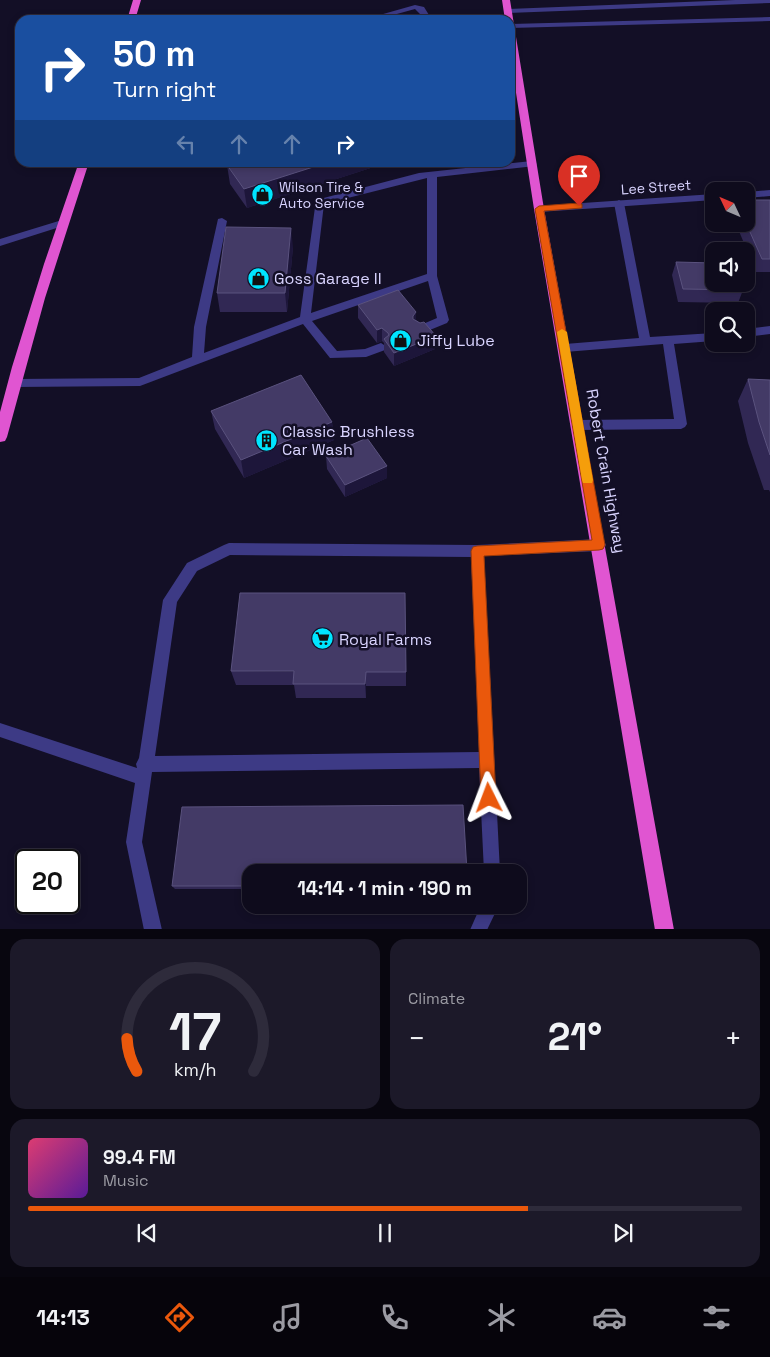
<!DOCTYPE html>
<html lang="en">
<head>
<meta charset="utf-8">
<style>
	:root { --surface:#0e0b1c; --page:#1c1929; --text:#f1f3f6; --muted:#9b9ba3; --line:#2e2b3b; --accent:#ea580c }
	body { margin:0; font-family:"Space Grotesk",sans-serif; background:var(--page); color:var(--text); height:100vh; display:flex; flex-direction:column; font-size:19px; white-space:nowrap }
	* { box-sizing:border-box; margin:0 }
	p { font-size:16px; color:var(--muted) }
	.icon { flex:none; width:28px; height:28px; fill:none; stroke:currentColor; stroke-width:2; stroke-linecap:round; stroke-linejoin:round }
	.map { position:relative; height:929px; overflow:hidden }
	.sheet { display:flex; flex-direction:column; gap:10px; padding:10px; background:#08060f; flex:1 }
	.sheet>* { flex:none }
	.top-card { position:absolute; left:15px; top:15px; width:500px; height:152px; border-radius:15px; box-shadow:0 2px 8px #0003,0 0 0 1px var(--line); background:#1a4fa0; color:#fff; overflow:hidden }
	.needle { width:32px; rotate:314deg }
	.fabs { position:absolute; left:705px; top:182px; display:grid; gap:10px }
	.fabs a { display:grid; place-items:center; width:50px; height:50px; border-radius:10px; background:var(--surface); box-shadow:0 2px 8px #0003,0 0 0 1px var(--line); font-size:25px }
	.speed { position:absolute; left:15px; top:849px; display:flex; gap:10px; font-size:25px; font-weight:700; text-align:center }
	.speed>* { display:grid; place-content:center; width:65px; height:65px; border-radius:50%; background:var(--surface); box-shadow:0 2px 8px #0003,0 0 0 1px var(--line); line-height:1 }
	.speed .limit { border:2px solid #111; border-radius:8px; background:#fff; color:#111 }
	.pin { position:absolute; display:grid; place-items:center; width:42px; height:42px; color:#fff; margin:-51px -21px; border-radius:50% 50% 50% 0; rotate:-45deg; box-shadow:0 0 5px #0007 }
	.pin .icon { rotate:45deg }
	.me { position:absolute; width:55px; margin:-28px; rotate:357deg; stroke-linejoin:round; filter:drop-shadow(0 0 4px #0008) }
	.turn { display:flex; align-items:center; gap:18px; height:105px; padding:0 15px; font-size:22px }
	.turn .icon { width:65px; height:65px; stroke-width:2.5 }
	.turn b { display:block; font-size:35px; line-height:42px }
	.lanes { display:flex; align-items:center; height:48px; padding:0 15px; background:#0003; justify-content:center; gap:25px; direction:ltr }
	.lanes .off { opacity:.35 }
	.big { font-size:38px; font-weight:600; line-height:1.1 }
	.sheet .card { flex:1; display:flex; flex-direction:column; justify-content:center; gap:8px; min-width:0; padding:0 18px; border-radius:15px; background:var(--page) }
	.sheet .dial { align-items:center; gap:0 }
	.dial svg { height:130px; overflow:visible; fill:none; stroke:var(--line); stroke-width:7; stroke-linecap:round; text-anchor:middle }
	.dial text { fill:var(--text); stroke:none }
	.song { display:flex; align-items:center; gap:15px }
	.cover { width:60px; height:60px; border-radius:8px; background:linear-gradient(135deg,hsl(340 70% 55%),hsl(270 70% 35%)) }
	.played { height:5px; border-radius:2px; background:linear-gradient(90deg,var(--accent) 70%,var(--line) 70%) }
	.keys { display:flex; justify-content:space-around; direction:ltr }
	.heat { display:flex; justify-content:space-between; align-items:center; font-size:28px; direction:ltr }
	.sheet .tiles { flex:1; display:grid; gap:10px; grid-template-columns:1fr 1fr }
	.card:last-child { grid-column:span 2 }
	.trip { position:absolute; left:242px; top:864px; width:285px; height:50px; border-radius:15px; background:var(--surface); box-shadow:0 2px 8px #0003,0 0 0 1px var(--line); font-weight:600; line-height:50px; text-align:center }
	.menu { display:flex; height:80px; justify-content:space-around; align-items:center; background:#06040b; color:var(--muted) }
	.menu .icon { width:35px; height:35px }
	.menu .current { color:var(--accent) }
	.menu b { font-size:22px; color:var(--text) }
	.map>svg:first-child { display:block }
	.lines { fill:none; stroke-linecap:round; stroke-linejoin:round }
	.service { fill:#3d3a85; fill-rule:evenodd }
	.minor { fill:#3d3a85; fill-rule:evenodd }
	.trunk { fill:#e055d1; fill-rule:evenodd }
	.wall { fill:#312854 }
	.shaded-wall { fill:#1d163a }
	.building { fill:#433a66; stroke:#5a527e }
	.route { fill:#ea580c; stroke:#983908 }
	.slow { fill:#f59e0b }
	.labels { text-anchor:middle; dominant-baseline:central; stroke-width:5; stroke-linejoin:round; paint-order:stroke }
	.far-poi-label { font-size:14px; fill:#d9d4ff; stroke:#130f26; text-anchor:start }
	.far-street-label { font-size:14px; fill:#d9d4ff; stroke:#130f26 }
	.poi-label { font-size:16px; fill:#d9d4ff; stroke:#130f26; text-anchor:start }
	.street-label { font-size:16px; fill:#d9d4ff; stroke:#130f26 }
</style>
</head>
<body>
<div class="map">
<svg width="770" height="930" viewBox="0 0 770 930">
	<rect width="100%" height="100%" fill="#130f26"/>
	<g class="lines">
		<!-- service -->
		<path class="service" d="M735 0H770V3L508 13 504 11 508 9Z
			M415 5 424 7 429 15 428 20H420L421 15 415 9 375 20H362Z
			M770 17V21L510 28 511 24Z
			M532 161 537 164 535 166 437 177V276L449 320 447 323 420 334 414 330 416 327 437 318 428 281 312 321 337 351 365 349 381 343 387 347 385 350 366 357 330 358 303 324 140 386 14 387 8 383 14 379 139 378 192 357 194 327 218 219 222 218 227 221 206 327 204 353 300 317 316 200 419 173ZM427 178V274L311 313 324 204Z
			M619 200 624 203 650 337 714 333V341L674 344 687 424 685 427 681 429 578 430 574 428 572 425 574 422 578 420 674 419 663 344 565 352 559 348 565 344 639 338 614 203Z
			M770 326V334L746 337V329Z
			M599 539 604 541 606 545 604 549 599 551 484 556 500 872H484L479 768 152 772 142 842 162 930H144L126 842 135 783 0 737V723L137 768 136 764 139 758 163 600 187 563 224 545 229 543 477 545ZM230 555 471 557 479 752 155 756 177 602 197 571Z
			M481 905H499L487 930H470Z"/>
		<!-- minor -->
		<path class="minor" d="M770 190V196L746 198V192Z
			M714 194V200L539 212 534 209 539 206Z
			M62 220 66 221V225L0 246V239Z"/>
		<!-- trunk -->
		<path class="trunk" d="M133 0H141L135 20H127Z
			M502 0H510L544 209 674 930H655L534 209 510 54V20H505Z
			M79 162H89L45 298 7 437 5 441 0 442V412L12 367 44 264Z"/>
	</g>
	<!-- wall -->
	<path class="wall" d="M234 162H389L247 208 230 184 227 165Z
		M770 200V272H756L736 224H746Z
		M293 247 287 312H220L217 293Z
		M676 262 743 290 738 303 678 302 672 275Z
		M358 305 416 320 436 336 435 349 394 366 384 352V343L382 341 377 343 358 318Z
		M748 379 770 380V492L769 490H764L748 443 738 401Z
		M211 411 332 422 334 440 244 478 215 429Z
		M326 456 387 478 345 497 327 469Z
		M231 671 406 672V686H366V698H296L294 685H236Z
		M251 872V889H175L172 886Z"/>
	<!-- shaded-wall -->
	<path class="shaded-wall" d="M329 162H389L247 208 244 189Z
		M291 228 293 247 287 312 285 293Z
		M416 312V325L413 316Z
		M382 328V341L377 343V330Z
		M436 336 435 349 394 366V353Z
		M332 422 334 440 244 478 241 460Z
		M387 466V478L345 497V485Z
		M366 672V698L365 684Z"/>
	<!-- building -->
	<path class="building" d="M358 16 362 20H345Z
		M234 162H329L244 189 227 165Z
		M746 200H770V259H762L746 223Z
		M226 227 291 228 285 293H217Z
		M676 262 714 263V284H741L743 290 683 289Z
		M398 290 416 312 413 316V319L420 323 424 322 436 336 394 353 384 339 389 335 388 333 382 328 377 330 358 305Z
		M301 375 332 422 241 460 211 411Z
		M748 379 770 380V455L759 422Z
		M367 438 387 466 345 485 326 456Z
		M240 593H405L406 672H366L365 684H293L294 671H231Z
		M463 805 467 872H251V886H172L182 807Z"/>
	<!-- route -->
	<path class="route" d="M579 203 582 204V208L544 211 605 545 603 549 599 550 484 556 496 798 494 803 489 805 484 803 481 798 471 551 473 547 477 546 592 540 535 209 539 206Z"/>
	<!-- slow -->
	<path class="slow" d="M562 329 567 332 593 480 592 483H583L582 480 557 332Z"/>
	<!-- icons -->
	<defs>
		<symbol id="shop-disc" viewBox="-11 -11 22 22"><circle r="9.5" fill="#00e5ff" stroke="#130f26"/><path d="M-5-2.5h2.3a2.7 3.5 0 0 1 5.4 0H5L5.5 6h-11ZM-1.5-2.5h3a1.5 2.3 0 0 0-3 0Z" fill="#111"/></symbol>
		<symbol id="building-disc" viewBox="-11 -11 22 22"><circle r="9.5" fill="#00e5ff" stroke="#130f26"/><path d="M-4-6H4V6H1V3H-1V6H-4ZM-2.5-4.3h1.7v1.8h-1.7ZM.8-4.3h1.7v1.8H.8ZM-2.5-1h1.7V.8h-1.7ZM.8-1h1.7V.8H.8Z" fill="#111"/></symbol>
		<symbol id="supermarket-disc" viewBox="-11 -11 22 22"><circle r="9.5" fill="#00e5ff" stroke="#130f26"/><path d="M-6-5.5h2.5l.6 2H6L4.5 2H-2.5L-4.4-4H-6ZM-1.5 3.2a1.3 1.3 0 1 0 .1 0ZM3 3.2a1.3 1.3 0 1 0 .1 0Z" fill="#111"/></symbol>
	</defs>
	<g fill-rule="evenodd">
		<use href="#shop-disc" x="250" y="182" width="25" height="25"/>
		<use href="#shop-disc" x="246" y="266" width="25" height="25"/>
		<use href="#shop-disc" x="388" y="328" width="25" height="25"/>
		<use href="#building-disc" x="254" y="428" width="25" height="25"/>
		<use href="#supermarket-disc" x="310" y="626" width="25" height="25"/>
	</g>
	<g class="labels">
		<!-- far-poi labels -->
		<g class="far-poi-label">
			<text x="279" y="187">Wilson Tire &amp;<tspan x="279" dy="16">Auto Service</tspan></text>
		</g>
		<!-- far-street labels -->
		<g class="far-street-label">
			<text transform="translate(656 187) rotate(-4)">Lee Street</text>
		</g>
		<!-- poi labels -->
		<g class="poi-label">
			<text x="274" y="278">Goss Garage II</text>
			<text x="417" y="340">Jiffy Lube</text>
			<text x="282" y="431">Classic Brushless<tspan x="282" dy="18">Car Wash</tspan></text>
			<text x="339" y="639">Royal Farms</text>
		</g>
		<!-- street labels -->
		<g class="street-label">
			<text transform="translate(606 471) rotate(80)">Robert Crain Highway</text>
		</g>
	</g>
</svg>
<div class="fabs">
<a><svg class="needle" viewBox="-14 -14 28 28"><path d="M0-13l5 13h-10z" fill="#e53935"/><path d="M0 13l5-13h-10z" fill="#9b9ba3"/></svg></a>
<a><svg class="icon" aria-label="sound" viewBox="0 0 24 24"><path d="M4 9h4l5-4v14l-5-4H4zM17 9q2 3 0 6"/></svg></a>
<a><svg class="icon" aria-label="search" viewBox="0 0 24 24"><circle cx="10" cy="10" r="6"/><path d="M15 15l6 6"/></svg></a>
</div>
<div class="speed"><div class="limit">20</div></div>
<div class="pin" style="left:579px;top:206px;background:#d93025"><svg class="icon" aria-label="arrive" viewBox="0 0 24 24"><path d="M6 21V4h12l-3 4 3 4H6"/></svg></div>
<svg class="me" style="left:489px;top:798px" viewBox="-20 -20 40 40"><path d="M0-17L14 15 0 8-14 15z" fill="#ea580c" stroke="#fff" stroke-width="4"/></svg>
<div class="trip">14:14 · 1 min · 190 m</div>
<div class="top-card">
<div class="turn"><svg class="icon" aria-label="right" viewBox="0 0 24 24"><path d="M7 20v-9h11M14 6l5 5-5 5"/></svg><div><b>50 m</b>Turn right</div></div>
<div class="lanes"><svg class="icon off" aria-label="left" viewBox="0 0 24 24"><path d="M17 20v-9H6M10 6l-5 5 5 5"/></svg><svg class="icon off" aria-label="ahead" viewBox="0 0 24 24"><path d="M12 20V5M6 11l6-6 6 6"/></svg><svg class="icon off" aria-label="ahead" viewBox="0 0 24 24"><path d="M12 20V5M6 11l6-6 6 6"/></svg><svg class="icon" aria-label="right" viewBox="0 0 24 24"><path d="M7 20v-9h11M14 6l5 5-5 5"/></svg></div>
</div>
</div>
<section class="sheet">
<div class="tiles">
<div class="card dial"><svg viewBox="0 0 100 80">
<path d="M14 69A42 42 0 1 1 86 69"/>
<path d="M14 69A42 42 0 0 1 8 49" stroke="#ea580c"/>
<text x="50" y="56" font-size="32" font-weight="700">17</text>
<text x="50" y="72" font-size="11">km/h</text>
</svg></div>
<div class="card"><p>Climate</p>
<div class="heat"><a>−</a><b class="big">21°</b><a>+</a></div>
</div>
<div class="card">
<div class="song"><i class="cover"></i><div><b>99.4 FM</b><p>Music</p></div></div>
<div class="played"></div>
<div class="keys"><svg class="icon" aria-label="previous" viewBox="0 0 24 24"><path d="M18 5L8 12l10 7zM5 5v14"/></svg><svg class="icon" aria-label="pause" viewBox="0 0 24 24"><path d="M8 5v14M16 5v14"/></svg><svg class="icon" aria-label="next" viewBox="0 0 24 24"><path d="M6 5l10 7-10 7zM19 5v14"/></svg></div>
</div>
</div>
</section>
<nav class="menu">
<b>14:13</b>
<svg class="icon current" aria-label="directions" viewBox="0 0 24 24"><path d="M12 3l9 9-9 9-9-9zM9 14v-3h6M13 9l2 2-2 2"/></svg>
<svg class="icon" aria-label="music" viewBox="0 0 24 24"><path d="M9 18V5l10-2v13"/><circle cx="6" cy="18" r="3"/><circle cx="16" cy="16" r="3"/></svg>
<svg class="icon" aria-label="phone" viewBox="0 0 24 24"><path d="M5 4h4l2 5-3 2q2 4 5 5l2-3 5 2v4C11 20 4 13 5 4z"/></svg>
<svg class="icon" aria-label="climate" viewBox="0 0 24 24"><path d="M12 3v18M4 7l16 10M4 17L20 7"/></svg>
<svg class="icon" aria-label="car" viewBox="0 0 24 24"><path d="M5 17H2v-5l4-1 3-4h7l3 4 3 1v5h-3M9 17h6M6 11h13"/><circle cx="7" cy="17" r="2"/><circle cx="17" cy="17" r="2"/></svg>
<svg class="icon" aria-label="filters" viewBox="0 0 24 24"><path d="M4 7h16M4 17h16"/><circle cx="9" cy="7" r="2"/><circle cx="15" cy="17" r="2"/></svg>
</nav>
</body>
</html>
